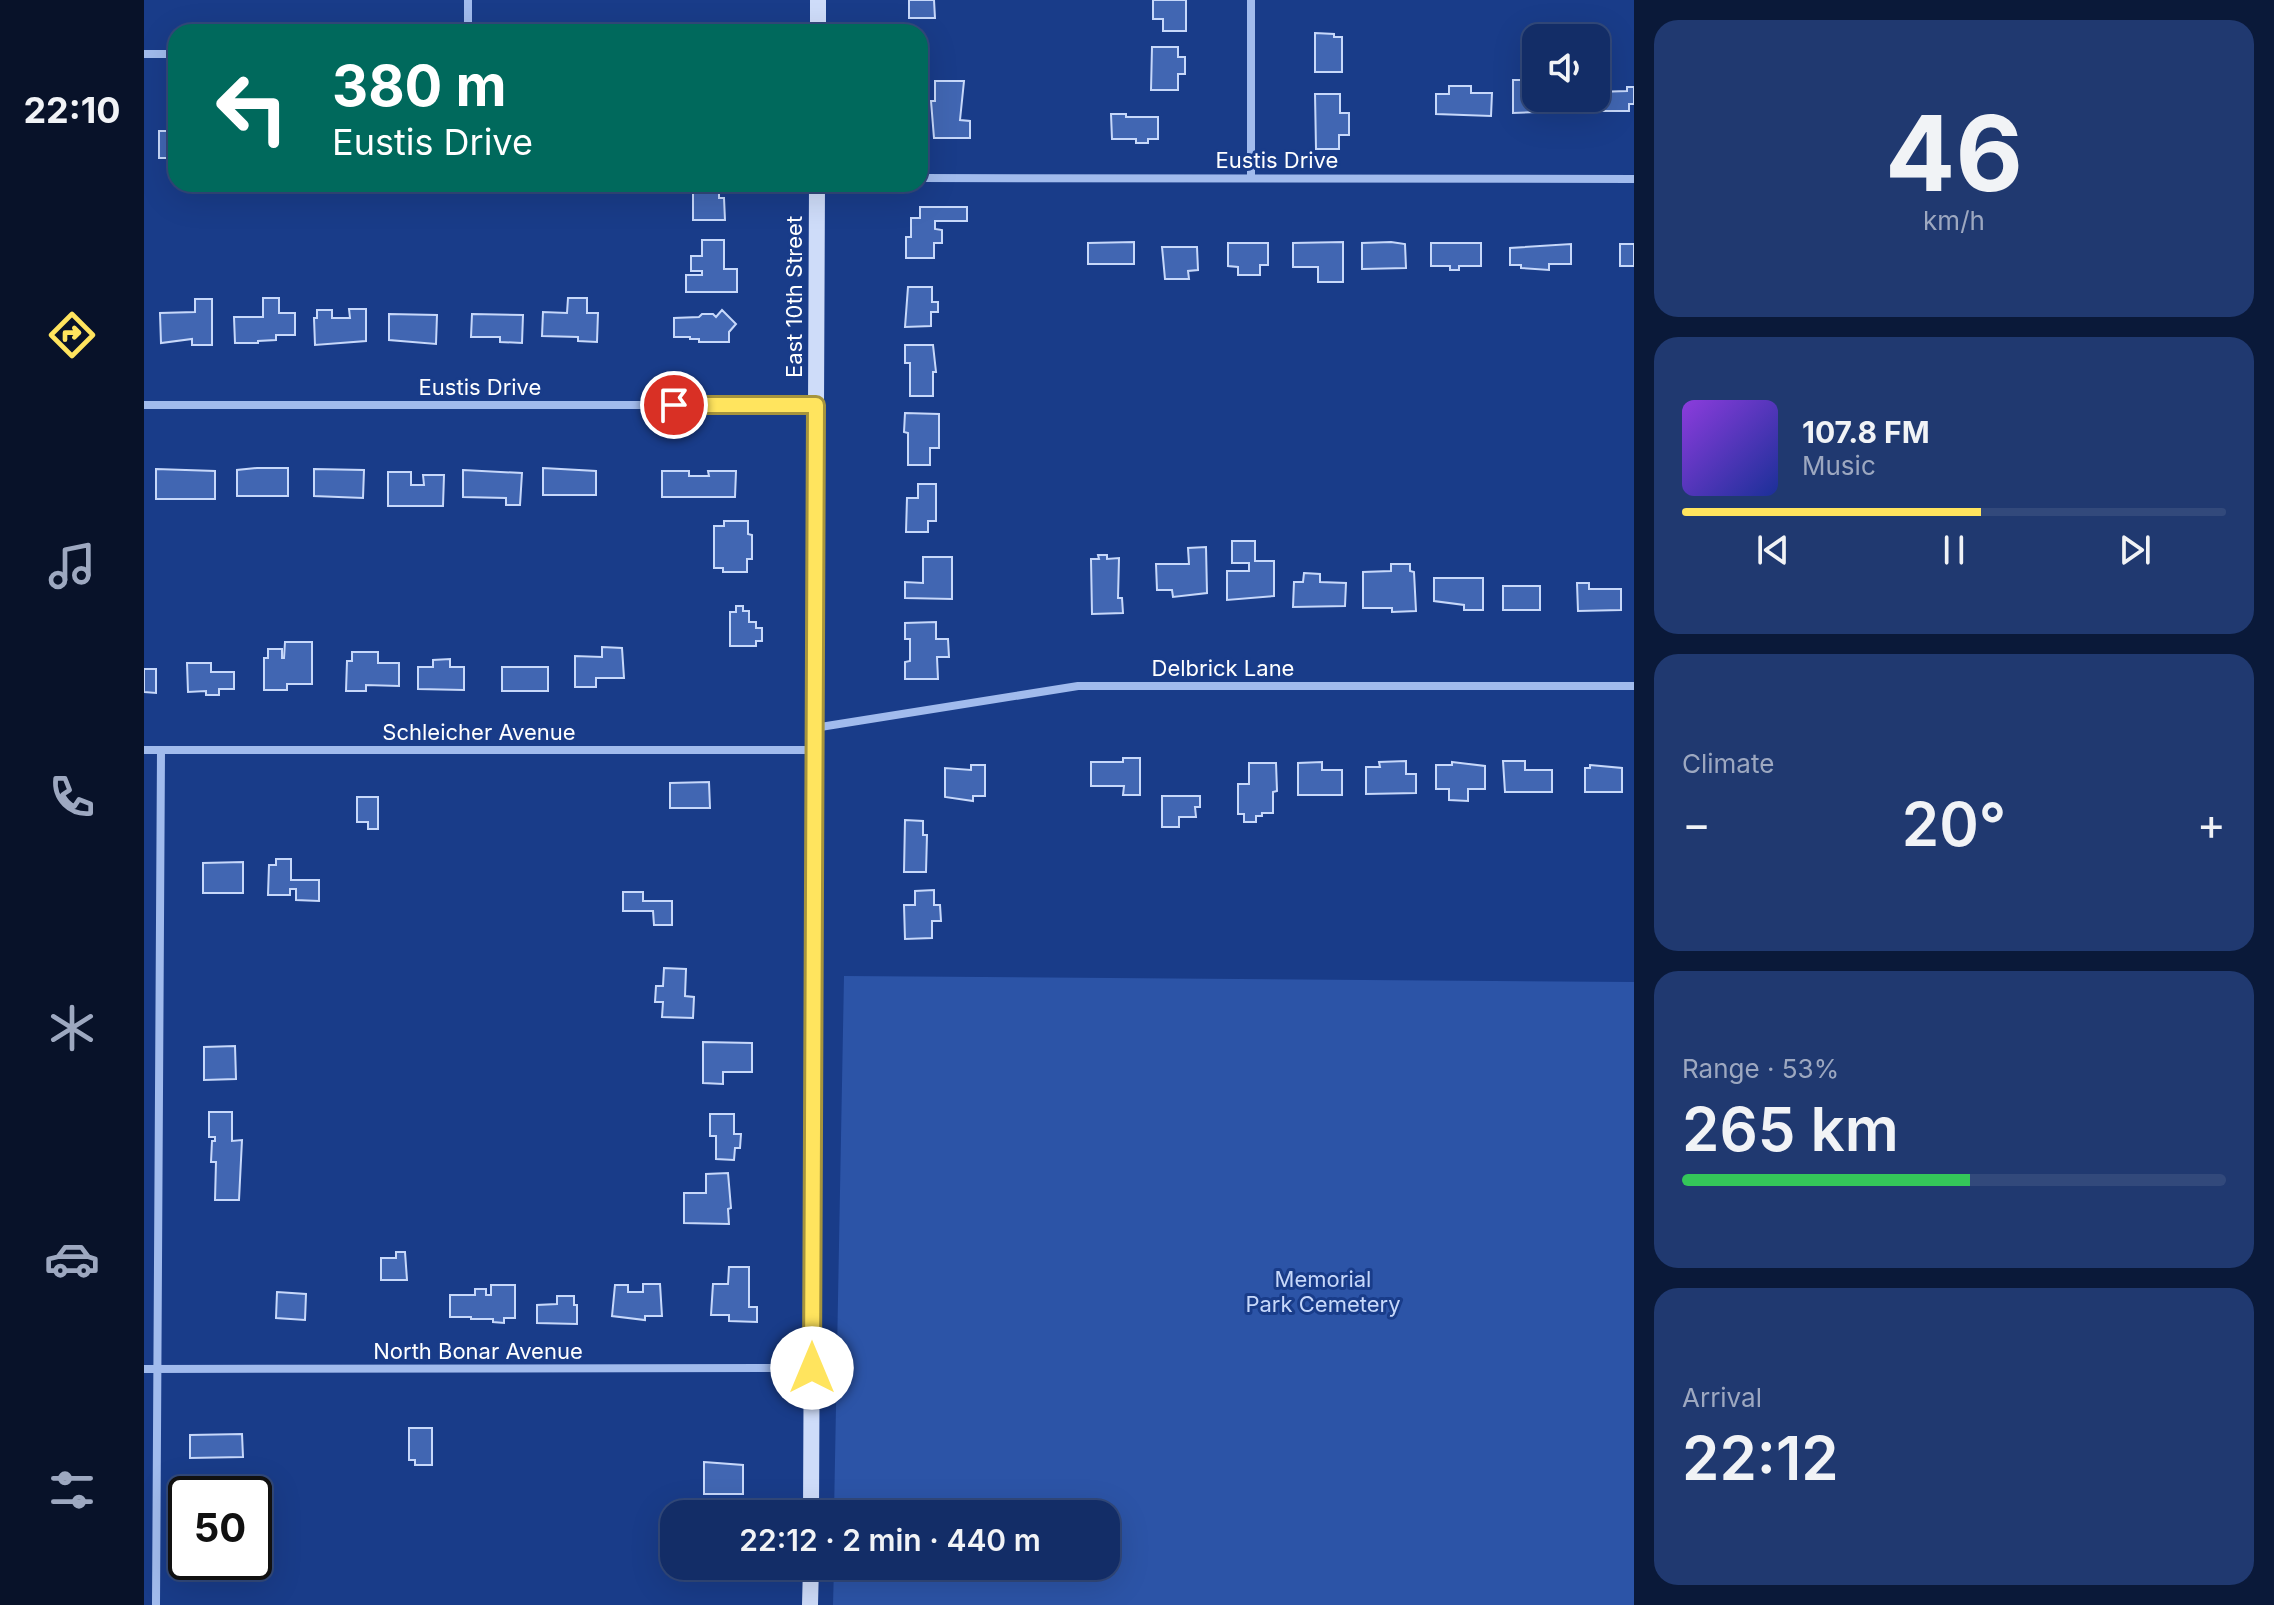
<!DOCTYPE html>
<html lang="en">
<head>
<meta charset="utf-8">
<style>
	:root { --surface:#132d67; --page:#203970; --text:#f1f3f6; --muted:#9da8c0; --line:#32497b; --accent:#ffe45e }
	body { margin:0; font-family:Inter,sans-serif; background:var(--page); color:var(--text); height:100vh; display:flex; flex-direction:column; font-size:30px; white-space:nowrap }
	* { box-sizing:border-box; margin:0 }
	p { font-size:26px; color:var(--muted) }
	.icon { flex:none; width:44px; height:44px; fill:none; stroke:currentColor; stroke-width:2; stroke-linecap:round; stroke-linejoin:round }
	.map { position:relative; flex:1; overflow:hidden }
	.details { display:flex; flex-direction:column; gap:20px; padding:20px; background:#0a1939; width:640px }
	.details>* { flex:none }
	.hud { position:absolute; left:24px; top:24px; width:760px; height:168px; border-radius:24px; box-shadow:0 8px 32px #0002,0 0 0 2px var(--line); background:#00695c; color:#fff; overflow:hidden }
	.buttons { position:absolute; left:1378px; top:24px; display:grid; gap:16px }
	.buttons a { display:grid; place-items:center; width:88px; height:88px; border-radius:16px; background:var(--surface); box-shadow:0 8px 32px #0002,0 0 0 2px var(--line); font-size:40px }
	.speed { position:absolute; left:24px; top:1476px; display:flex; gap:16px; font-size:40px; font-weight:700; text-align:center }
	.speed>* { display:grid; place-content:center; width:104px; height:104px; border-radius:50%; background:var(--surface); box-shadow:0 8px 32px #0002,0 0 0 2px var(--line); line-height:1 }
	.speed .limit { border:4px solid #111; border-radius:12px; background:#fff; color:#111 }
	.pin { position:absolute; display:grid; place-items:center; width:68px; height:68px; color:#fff; margin:-34px; border:4px solid #fff; border-radius:50%; box-shadow:0 2px 8px #0007 }
	.me { position:absolute; width:88px; margin:-44px; rotate:0deg; stroke-linejoin:round; filter:drop-shadow(0 0 6px #0008) }
	.turn { display:flex; align-items:center; gap:28px; height:168px; padding:0 32px; font-size:36px }
	.turn .icon { width:104px; height:104px; stroke-width:2.5 }
	.turn b { display:block; font-size:56px; line-height:68px }
	.big { font-size:60px; font-weight:600; line-height:1.1 }
	.details .widget { flex:1; display:flex; flex-direction:column; justify-content:center; gap:12px; min-width:0; padding:0 28px; border-radius:24px; background:var(--page) }
	.details .dial { align-items:center; gap:0 }
	.dial b { font-size:104px; line-height:1 }
	.song { display:flex; align-items:center; gap:24px }
	.cover { width:96px; height:96px; border-radius:12px; background:linear-gradient(135deg,hsl(270 70% 55%),hsl(230 70% 35%)) }
	.played { height:8px; border-radius:4px; background:linear-gradient(90deg,var(--accent) 55%,var(--line) 55%) }
	.keys { display:flex; justify-content:space-around; direction:ltr }
	.heat { display:flex; justify-content:space-between; align-items:center; font-size:44px; direction:ltr }
	.charge { height:12px; border-radius:6px; background:linear-gradient(90deg,#34c759 53%,var(--line) 0) }
	.trip { position:absolute; left:516px; top:1500px; width:460px; height:80px; border-radius:24px; background:var(--surface); box-shadow:0 8px 32px #0002,0 0 0 2px var(--line); font-weight:600; line-height:80px; text-align:center }
	main { display:flex; flex:1; min-height:0 }
	.menu { display:flex; flex-direction:column; width:144px; justify-content:space-around; align-items:center; background:#081229; color:var(--muted) }
	.menu .icon { width:56px; height:56px }
	.menu .selected { color:var(--accent) }
	.menu b { font-size:36px; color:var(--text) }
	.map>svg:first-child { display:block }
	.green { fill:#2c54a7 }
	.building { fill:#4166b2; stroke:#c7d8fa; stroke-width:2 }
	.lines { fill:none; stroke-linecap:round; stroke-linejoin:round }
	.minor { stroke:#a1bbed; stroke-width:8 }
	.secondary { stroke:#cedcf9; stroke-width:16 }
	.route-casing { stroke:#a6943d; stroke-width:20 }
	.route { stroke:#ffe45e; stroke-width:14 }
	.labels { text-anchor:middle; dominant-baseline:central; stroke-width:6; stroke-linejoin:round; paint-order:stroke }
	.street-label { font-size:22px; fill:#fff; stroke:#193c89 }
	.park-label { font-size:22px; fill:#c7d8fa; stroke:#193c89 }
</style>
</head>
<body>
<main>
<nav class="menu">
<b>22:10</b>
<svg class="icon selected" aria-label="directions" viewBox="0 0 24 24"><path d="M12 3l9 9-9 9-9-9zM9 14v-3h6M13 9l2 2-2 2"/></svg>
<svg class="icon" aria-label="music" viewBox="0 0 24 24"><path d="M9 18V5l10-2v13"/><circle cx="6" cy="18" r="3"/><circle cx="16" cy="16" r="3"/></svg>
<svg class="icon" aria-label="phone" viewBox="0 0 24 24"><path d="M5 4h4l2 5-3 2q2 4 5 5l2-3 5 2v4C11 20 4 13 5 4z"/></svg>
<svg class="icon" aria-label="climate" viewBox="0 0 24 24"><path d="M12 3v18M4 7l16 10M4 17L20 7"/></svg>
<svg class="icon" aria-label="car" viewBox="0 0 24 24"><path d="M5 17H2v-5l4-1 3-4h7l3 4 3 1v5h-3M9 17h6M6 11h13"/><circle cx="7" cy="17" r="2"/><circle cx="17" cy="17" r="2"/></svg>
<svg class="icon" aria-label="filters" viewBox="0 0 24 24"><path d="M4 7h16M4 17h16"/><circle cx="9" cy="7" r="2"/><circle cx="15" cy="17" r="2"/></svg>
</nav>
<div class="map">
<svg width="1490" height="1605" viewBox="0 0 1490 1605">
	<rect width="100%" height="100%" fill="#193c89"/>
	<!-- green -->
	<path class="green" d="M700 976 1490 982V1605H689L690 1566H962V1514H690Z"/>
	<!-- building -->
	<path class="building" d="M765 0H790L791 18H765Z
		M1009 0H1042V31H1019V19H1009Z
		M1171 33 1190 34V37H1198V72H1171Z
		M1008 47H1034V57H1041V74H1034V90H1007Z
		M1369 80H1392V98H1422V111L1369 113Z
		M791 81H820L816 120 826 121V138H790L787 101H791Z
		M1305 86H1327V93H1348L1347 116 1292 114V94H1305Z
		M1483 87H1490V104H1485V111H1447V98H1452V92L1483 91Z
		M1171 94H1196V113H1205V135H1195V149H1172Z
		M967 114H982V117H1014V139H1004V143H992V139H968Z
		M15 131H32V158H15Z
		M549 184H575V198H580L581 220H549Z
		M776 207H823V221H791V229L798 230V243H790V258H762V237H767V218H776Z
		M558 240H580V269H593V292H542V275H558V271H547V256H558Z
		M990 242V264H944V243Z
		M1199 242V282H1174V267H1149V243Z
		M1247 242 1261 244 1262 268 1218 269V243Z
		M1084 243H1124V265H1116V275H1094V267L1084 266Z
		M1287 243H1337V266H1315V270H1306V266H1287Z
		M1427 244V264H1405V270L1377 268V265H1366V248Z
		M1476 244H1490V266H1476Z
		M1018 247H1053L1054 270 1044 271 1045 279H1021Z
		M764 287H788V302H794V312H787V326L761 327Z
		M119 298H135V313H151V335H132V340L114 341V343H91L90 317H119Z
		M424 298H443V313H454L453 342 434 341V337L398 336 399 312 423 313Z
		M51 299H68V345H48V339L17 343 16 313 51 312Z
		M205 309H222V341L171 345 170 318H173V310H188V318H206Z
		M578 310 592 324 585 332V342H555V339H546V337H530V318L555 317 558 314H569L572 317Z
		M245 314 293 315 292 344 245 340Z
		M328 314 379 315 378 343 356 342V337H327Z
		M761 345H789L792 372H789V396H766V363H761Z
		M761 413 795 414V448H786V465H764V433L760 432Z
		M113 468H144V496H93V470Z
		M399 468 452 471V495H399Z
		M12 469 71 471V499H12Z
		M170 469 220 470 219 498 170 496Z
		M319 470 378 473 376 505H362V498L319 497Z
		M518 471H545V476H565L564 471H592L591 497H518Z
		M244 472H267V485H280L279 475H300L299 506H244Z
		M774 484H792V521H784V532H762L763 498H774Z
		M580 521H604V534L608 535V559H603V572H579V568H570V526H580Z
		M1088 541H1111V561H1130V596L1083 600V571H1105V563H1088Z
		M1062 547 1063 593 1029 597 1028 590H1013L1012 564H1045L1044 548Z
		M954 555H963V559L975 558 974 598H978L979 613 948 614 947 559H955Z
		M779 557H808V599L761 598V582L779 583Z
		M1247 564H1266V571L1270 572 1272 611 1248 612V608H1219V572L1247 571Z
		M1160 573 1176 574V582L1202 583 1201 606 1149 607 1150 582H1159Z
		M1290 578H1339V610H1320V605L1290 601Z
		M1433 583H1445V589H1477V610L1434 611Z
		M1359 586H1396V610H1359Z
		M592 606H599V611H605V622H612V628H618V641H612V646H586V612H592Z
		M792 622V639H804L805 657H793L794 679H761V662L766 661V639H761V623Z
		M141 642H168V684H143V690H120V658H124V649H138V658H140Z
		M458 647 478 648 480 678H452V687H431V656L458 657Z
		M208 652H234V663H255V686L222 685V691H202L203 661H208Z
		M306 659V667H320V690L274 689V667H289V660Z
		M43 663H67V672H90V689H75V695H62V691L44 692Z
		M358 667H404V691H358Z
		M0 669H12V693L0 692Z
		M979 758H996V795H979L980 786H947V762H979Z
		M1262 761V774H1272V793L1222 794V767H1236L1235 762Z
		M1359 761H1381V770H1408V792H1361Z
		M1178 762V770H1198V795H1154V763Z
		M1308 762 1341 766V789H1324V801L1305 800V789H1292V765H1308Z
		M1105 763H1132L1133 791 1129 792V813H1118V816H1112V822H1100V814H1094V784H1105Z
		M827 765H841V796H829V801L801 797V768L827 770Z
		M1446 765 1478 768V792H1441V768H1446Z
		M565 782 566 808H526V783Z
		M1018 796H1056V807H1051L1052 817H1035V827H1018Z
		M213 797H234V829H224V822H213Z
		M761 820 779 821V835H783L782 872H760Z
		M132 859H147V880H175V901L152 900V889H146V895H124L125 865H132Z
		M99 862V893H59V863Z
		M790 890V905H796L797 921H788V938L761 939 760 905H771V891Z
		M479 892H499V901H528V925H510L509 911H479Z
		M520 968 542 969 541 996 550 997 549 1018 518 1017 519 1002H511L512 986H519Z
		M559 1042 608 1043V1072H579V1084L559 1083Z
		M91 1046 92 1079 60 1080V1047Z
		M65 1112H88V1141L98 1140 95 1200H71L72 1162H67L68 1141H71V1137H65Z
		M566 1114H590V1134H597L596 1148H591L590 1160 572 1159V1136H566Z
		M584 1173 587 1208 584 1209 585 1224 540 1223V1193H562V1174Z
		M252 1252H261L263 1280H237V1258H252Z
		M585 1267H605V1307H613V1322L585 1321V1315H567L569 1284H584Z
		M499 1284H516L518 1316H501V1320L468 1316 471 1285H484V1292H499Z
		M347 1285H371V1318H360V1323L349 1322V1319H327V1317H306V1295H331V1289H342V1295H347Z
		M133 1292 162 1294 161 1320 132 1318Z
		M413 1296H430V1305H433V1324L393 1323V1305L413 1304Z
		M265 1428H288V1465H271V1460H265Z
		M98 1434 99 1457 46 1458V1435Z
		M560 1462 599 1465V1494H560Z"/>
	<g class="lines">
		<!-- minor -->
		<path class="minor" d="M1107 0V178
			M324 32V0
			M0 54H32
			M776 178 1490 179
			M0 405H672
			M670 728 934 686H1490
			M0 750H670
			M0 1369 668 1368
			M12 1605 17 750"/>
		<!-- secondary -->
		<path class="secondary" d="M674 32V0
			M667 1514 673 184
			M666 1605 667 1566"/>
	</g>
	<g class="lines">
		<defs>
			<path id="route" d="M530 405H672L668 1368"/>
		</defs>
		<!-- route casing -->
		<use href="#route" class="route-casing"/>
		<!-- route -->
		<use href="#route" class="route"/>
	</g>
	<g class="labels">
		<!-- street labels -->
		<g class="street-label">
			<text x="1133" y="160">Eustis Drive</text>
			<text transform="translate(650 297) rotate(-90)">East 10th Street</text>
			<text x="336" y="387">Eustis Drive</text>
			<text x="1079" y="668">Delbrick Lane</text>
			<text x="335" y="732">Schleicher Avenue</text>
			<text x="334" y="1351">North Bonar Avenue</text>
		</g>
		<!-- park labels -->
		<g class="park-label">
			<text x="1179" y="1279">Memorial<tspan x="1179" dy="25">Park Cemetery</tspan></text>
		</g>
	</g>
</svg>
<div class="buttons">
<a><svg class="icon" aria-label="sound" viewBox="0 0 24 24"><path d="M4 9h4l5-4v14l-5-4H4zM17 9q2 3 0 6"/></svg></a>
</div>
<div class="speed"><div class="limit">50</div></div>
<div class="pin" style="left:530px;top:405px;background:#d93025"><svg class="icon" aria-label="arrive" viewBox="0 0 24 24"><path d="M6 21V4h12l-3 4 3 4H6"/></svg></div>
<svg class="me" style="left:668px;top:1368px" viewBox="-20 -20 40 40"><circle r="19" fill="#fff"/><path d="M0-13L10 11 0 6-10 11z" fill="#ffe45e"/></svg>
<div class="trip">22:12 · 2 min · 440 m</div>
<div class="hud">
<div class="turn"><svg class="icon" aria-label="left" viewBox="0 0 24 24"><path d="M17 20v-9H6M10 6l-5 5 5 5"/></svg><div><b>380 m</b>Eustis Drive</div></div>
</div>
</div>
<section class="details">
<div class="widget dial"><b>46</b><p>km/h</p></div>
<div class="widget">
<div class="song"><i class="cover"></i><div><b>107.8 FM</b><p>Music</p></div></div>
<div class="played"></div>
<div class="keys"><svg class="icon" aria-label="previous" viewBox="0 0 24 24"><path d="M18 5L8 12l10 7zM5 5v14"/></svg><svg class="icon" aria-label="pause" viewBox="0 0 24 24"><path d="M8 5v14M16 5v14"/></svg><svg class="icon" aria-label="next" viewBox="0 0 24 24"><path d="M6 5l10 7-10 7zM19 5v14"/></svg></div>
</div>
<div class="widget"><p>Climate</p>
<div class="heat"><a>−</a><b class="big">20°</b><a>+</a></div>
</div>
<div class="widget"><p>Range · 53%</p><b class="big">265 km</b><div class="charge"></div></div>
<div class="widget"><p>Arrival</p><b class="big">22:12</b></div>
</section>
</main>
</body>
</html>
